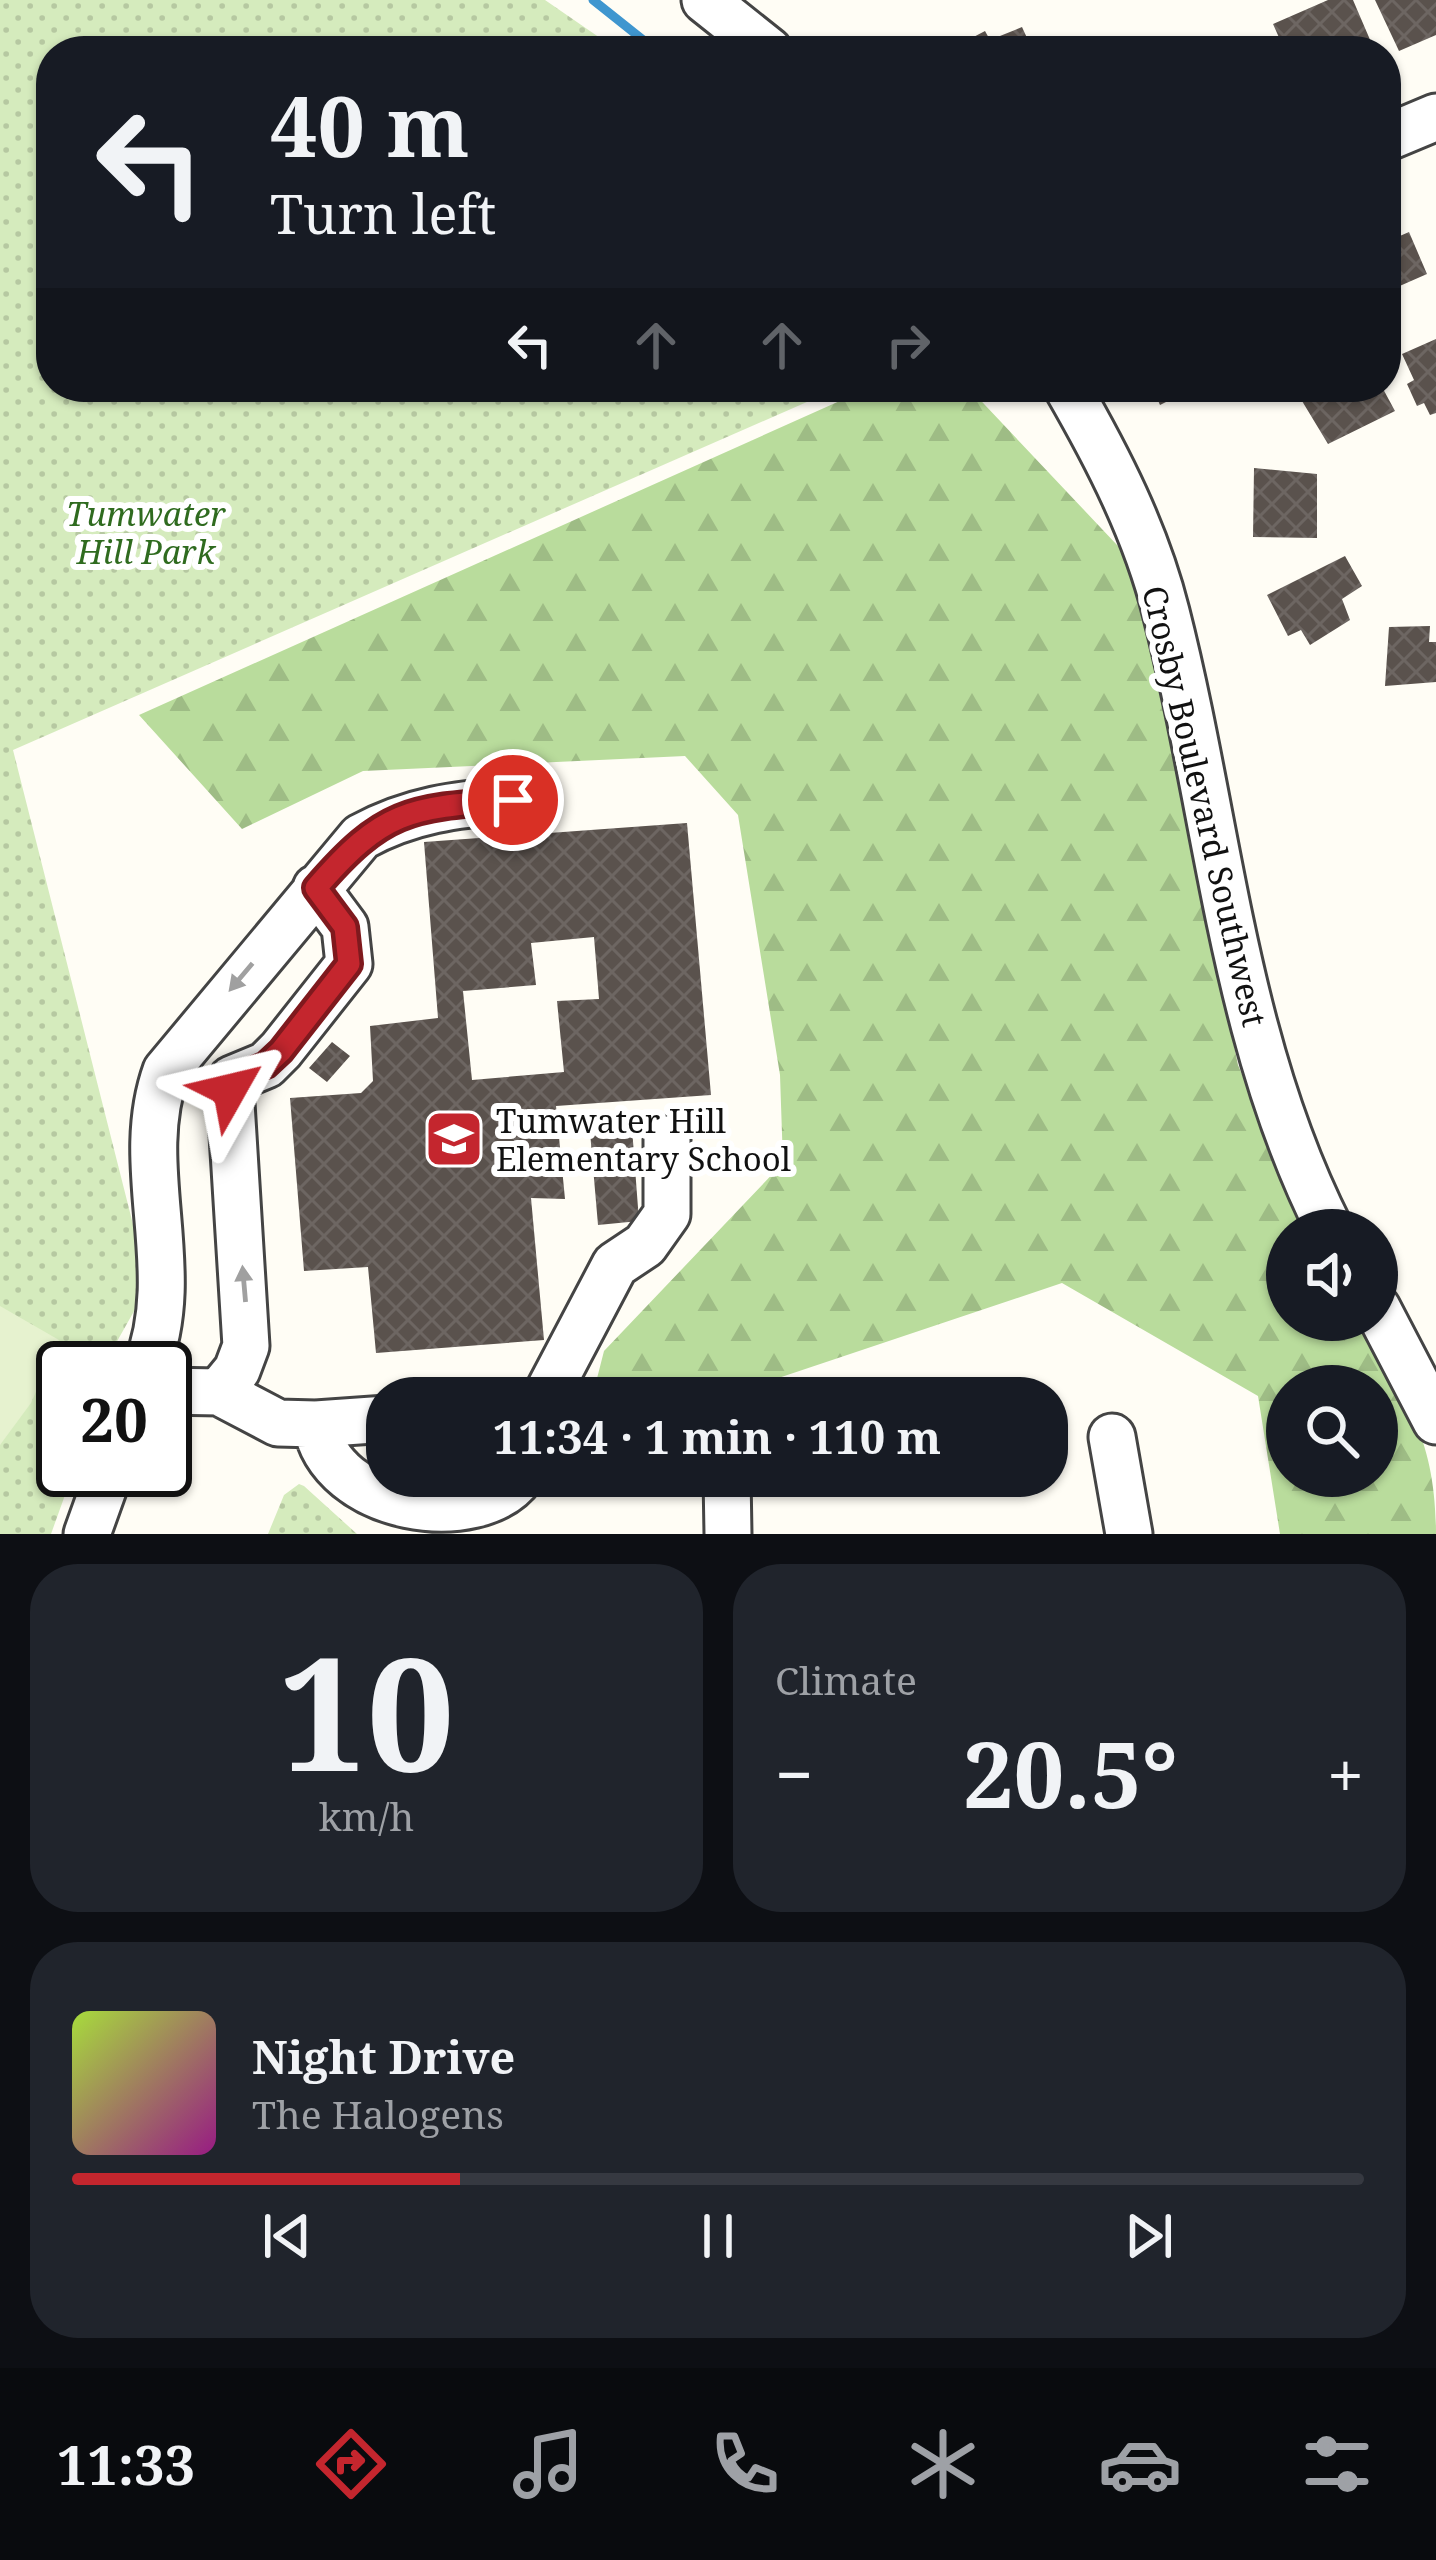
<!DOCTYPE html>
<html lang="en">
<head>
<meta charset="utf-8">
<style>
	:root { --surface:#171b24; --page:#20242c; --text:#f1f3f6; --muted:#9ea1a6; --line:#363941; --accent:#c4262e }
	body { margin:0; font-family:"Noto Serif",serif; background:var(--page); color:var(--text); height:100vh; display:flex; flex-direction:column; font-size:45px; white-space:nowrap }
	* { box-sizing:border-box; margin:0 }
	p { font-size:39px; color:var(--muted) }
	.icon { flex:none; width:66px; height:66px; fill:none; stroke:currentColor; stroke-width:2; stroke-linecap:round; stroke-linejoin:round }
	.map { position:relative; height:1534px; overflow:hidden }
	.panel { display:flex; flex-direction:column; gap:30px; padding:30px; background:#0d0f14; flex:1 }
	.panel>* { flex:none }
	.hud { position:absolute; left:36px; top:36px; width:1365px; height:366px; border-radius:48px; box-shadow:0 3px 9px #0004; background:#171b24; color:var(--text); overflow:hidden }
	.controls { position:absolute; left:1266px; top:1209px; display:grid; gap:24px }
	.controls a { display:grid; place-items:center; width:132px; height:132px; border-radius:50%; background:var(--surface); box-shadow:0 3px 9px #0004; font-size:60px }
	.speed { position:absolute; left:36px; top:1341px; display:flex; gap:24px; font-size:60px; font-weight:700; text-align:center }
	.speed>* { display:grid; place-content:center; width:156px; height:156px; border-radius:50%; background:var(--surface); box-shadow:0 3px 9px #0004; line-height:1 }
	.speed .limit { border:6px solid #111; border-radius:18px; background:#fff; color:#111 }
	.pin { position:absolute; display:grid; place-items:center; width:102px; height:102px; color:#fff; margin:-51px; border:6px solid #fff; border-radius:50%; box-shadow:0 3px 12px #0007 }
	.me { position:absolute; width:132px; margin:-66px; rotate:53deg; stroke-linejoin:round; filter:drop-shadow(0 0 9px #0008) }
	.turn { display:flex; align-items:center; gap:42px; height:252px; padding:0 36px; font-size:54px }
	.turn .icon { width:156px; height:156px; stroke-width:2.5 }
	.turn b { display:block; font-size:84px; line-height:102px }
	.lanes { display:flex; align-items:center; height:114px; padding:0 36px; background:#0003; justify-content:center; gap:60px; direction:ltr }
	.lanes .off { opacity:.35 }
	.big { font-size:90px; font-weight:700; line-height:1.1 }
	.panel .card { flex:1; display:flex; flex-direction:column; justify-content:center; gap:18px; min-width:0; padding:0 42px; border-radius:48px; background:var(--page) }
	.panel .dial { align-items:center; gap:0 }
	.dial b { font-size:156px; line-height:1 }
	.song { display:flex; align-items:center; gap:36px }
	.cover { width:144px; height:144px; border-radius:18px; background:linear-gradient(135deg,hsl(80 70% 55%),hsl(310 70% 35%)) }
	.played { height:12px; border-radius:6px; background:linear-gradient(90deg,var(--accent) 30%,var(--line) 30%) }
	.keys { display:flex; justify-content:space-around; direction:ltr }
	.heat { display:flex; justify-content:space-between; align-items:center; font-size:66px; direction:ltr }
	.panel .tiles { flex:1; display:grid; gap:30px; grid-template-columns:1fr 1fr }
	.card:last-child { grid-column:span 2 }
	.trip { position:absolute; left:366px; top:1377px; width:702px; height:120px; border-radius:48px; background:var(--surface); box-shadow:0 3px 9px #0004; font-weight:700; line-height:120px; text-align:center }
	.tab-bar { display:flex; height:192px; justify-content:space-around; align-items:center; background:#090b0e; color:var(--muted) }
	.tab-bar .icon { width:84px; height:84px }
	.tab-bar .active { color:var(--accent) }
	.tab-bar b { font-size:54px; color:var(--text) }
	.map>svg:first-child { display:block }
	.green { fill:url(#green-dots) }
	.forest { fill:url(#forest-firs); fill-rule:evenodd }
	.pitch { fill:#e6f2cf }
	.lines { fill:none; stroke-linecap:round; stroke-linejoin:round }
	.stream { stroke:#3f96cf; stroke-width:9 }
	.building { fill:url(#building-cross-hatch); fill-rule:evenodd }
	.minor-casing { stroke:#444; stroke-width:51 }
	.minor { stroke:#fff; stroke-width:45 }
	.oneway { fill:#a0a0a0 }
	.route-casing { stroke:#7f191e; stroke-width:30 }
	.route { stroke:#c4262e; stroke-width:21 }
	.labels { text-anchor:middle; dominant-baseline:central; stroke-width:12; stroke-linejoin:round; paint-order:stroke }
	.park-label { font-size:33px; font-style:italic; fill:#2f6b1f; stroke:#fff }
	.street-label { font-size:33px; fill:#111; stroke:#fff }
	.poi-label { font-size:33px; fill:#111; stroke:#fff; text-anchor:start }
</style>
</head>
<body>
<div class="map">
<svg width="1436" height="1534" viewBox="0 0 1436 1534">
	<defs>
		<pattern id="green-dots" width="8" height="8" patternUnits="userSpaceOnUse" patternTransform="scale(3)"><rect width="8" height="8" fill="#d5ebbd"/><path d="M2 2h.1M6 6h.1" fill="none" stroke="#b6c8a1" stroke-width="1.8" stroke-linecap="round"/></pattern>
		<pattern id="forest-firs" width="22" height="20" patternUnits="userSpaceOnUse" patternTransform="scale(3)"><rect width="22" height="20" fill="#b9dc9c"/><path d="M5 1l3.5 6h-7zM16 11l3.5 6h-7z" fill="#9ebc85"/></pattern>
		<pattern id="building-cross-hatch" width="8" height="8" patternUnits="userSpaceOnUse" patternTransform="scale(3)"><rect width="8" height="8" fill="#5a524d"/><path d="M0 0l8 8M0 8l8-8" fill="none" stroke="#6d6662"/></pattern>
	</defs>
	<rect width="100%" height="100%" fill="#fffdf5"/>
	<!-- green -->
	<path class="green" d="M0 0H545L619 51H51V387H841L13 750 139 1248 142 1297 102 1368H63V1470H74L51 1534H0Z
		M299 1484 304 1486 357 1534H268L284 1495Z"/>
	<!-- forest -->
	<path class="forest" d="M871 387H968L1134 563 1238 1065 1308 1230H1287V1320H1358C1406 1397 1436 1439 1436 1534H1280L1258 1396 1062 1283 719 1398H592L604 1351 783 1163 780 1075 738 815 685 756 363 771 242 829 139 715ZM1287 1386H1377V1476H1287Z"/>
	<!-- pitch -->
	<path class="pitch" d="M0 1306 59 1340 31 1403 0 1445Z"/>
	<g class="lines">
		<!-- stream -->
		<path class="stream" d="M593 0 657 51"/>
	</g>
	<!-- building -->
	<path class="building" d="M1328 0H1353L1371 42 1350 51H1285L1273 24Z
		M1375 0H1436V35L1399 51Z
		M1022 27 1033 51H947L985 31 990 40Z
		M1409 232 1427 274 1386 292V242Z
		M1436 339V413L1430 415 1424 403 1417 406 1407 384 1414 380 1402 354Z
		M1152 387H1196L1160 405Z
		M1319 387H1382L1395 411 1328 444 1299 396Z
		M1254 468 1317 474V538L1253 537Z
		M1345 556 1362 586 1342 599 1350 620 1310 645 1301 630 1288 636 1267 595Z
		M1430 626 1429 642H1436V682L1385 686 1389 627Z
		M687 823 711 1095 556 1106 565 1199 531 1198 544 1340 376 1353 368 1267 304 1271 290 1098 361 1093 373 1081 370 1026 438 1018 424 842ZM594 937 599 999 557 1001 564 1072 472 1080 463 991 536 985 531 943Z
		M332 1042 350 1056 327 1082 309 1068Z
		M632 1128 639 1221 598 1225 590 1132Z"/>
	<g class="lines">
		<defs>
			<path id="minor" d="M705 0 769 51
				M1386 138 1436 117
				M1067 387C1108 458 1146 532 1166 612 1219 819 1232 1038 1330 1230
				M1377 1308 1436 1421
				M146 1368C186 1269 131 1168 166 1071L361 837C410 810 457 804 513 800
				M165 1391 219 1392 278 1423 316 1424C330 1512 479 1534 521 1476
				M219 1392 237 1370 246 1346 230 1087 232 1079 266 1065 281 1050 349 964 345 927 316 888
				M545 1398 615 1265 645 1245 667 1214V1139
				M316 1424 387 1419
				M1112 1437 1129 1534
				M727 1476 728 1534
				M87 1534 110 1470"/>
		</defs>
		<!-- minor casing -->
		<use href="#minor" class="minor-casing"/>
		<!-- minor -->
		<use href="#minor" class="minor"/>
	</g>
	<!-- one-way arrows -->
	<defs><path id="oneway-solid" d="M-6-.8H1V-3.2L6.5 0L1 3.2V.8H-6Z" transform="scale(3)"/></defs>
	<g class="oneway">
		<use href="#oneway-solid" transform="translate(241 977) rotate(130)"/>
		<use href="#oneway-solid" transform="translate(244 1284) rotate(-95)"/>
	</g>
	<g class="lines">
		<defs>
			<path id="route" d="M230 1090 232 1079 266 1065 281 1051 349 964 345 927 316 888C385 808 410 808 513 800"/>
		</defs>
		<!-- route casing -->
		<use href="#route" class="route-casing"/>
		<!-- route -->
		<use href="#route" class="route"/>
	</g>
	<!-- icons -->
	<defs>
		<symbol id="school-square" viewBox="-11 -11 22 22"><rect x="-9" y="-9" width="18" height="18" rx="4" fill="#c4262e" stroke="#fff"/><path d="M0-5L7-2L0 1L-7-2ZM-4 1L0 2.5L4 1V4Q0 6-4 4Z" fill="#fff"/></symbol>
	</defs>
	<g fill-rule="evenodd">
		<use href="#school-square" x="421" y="1106" width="66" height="66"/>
	</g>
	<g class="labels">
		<!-- park labels -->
		<g class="park-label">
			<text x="146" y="513">Tumwater<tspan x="146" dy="38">Hill Park</tspan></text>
		</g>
		<!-- street labels -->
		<g class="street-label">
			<text transform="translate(1205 806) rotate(77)">Crosby Boulevard Southwest</text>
		</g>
		<!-- poi labels -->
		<g class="poi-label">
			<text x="496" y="1120">Tumwater Hill<tspan x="496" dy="38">Elementary School</tspan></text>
		</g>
	</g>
</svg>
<div class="controls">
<a><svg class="icon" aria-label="sound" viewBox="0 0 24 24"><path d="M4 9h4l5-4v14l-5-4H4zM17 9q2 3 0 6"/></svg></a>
<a><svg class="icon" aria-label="search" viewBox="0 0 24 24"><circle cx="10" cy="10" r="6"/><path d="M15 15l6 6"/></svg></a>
</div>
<div class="speed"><div class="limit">20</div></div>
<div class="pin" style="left:513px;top:800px;background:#d93025"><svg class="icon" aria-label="arrive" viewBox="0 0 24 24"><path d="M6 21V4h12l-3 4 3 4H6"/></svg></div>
<svg class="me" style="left:230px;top:1090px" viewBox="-20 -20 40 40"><path d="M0-17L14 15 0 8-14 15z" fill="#c4262e" stroke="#fff" stroke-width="4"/></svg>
<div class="trip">11:34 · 1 min · 110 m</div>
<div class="hud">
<div class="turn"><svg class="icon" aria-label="left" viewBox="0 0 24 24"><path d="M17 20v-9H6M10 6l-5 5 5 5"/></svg><div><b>40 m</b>Turn left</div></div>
<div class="lanes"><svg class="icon" aria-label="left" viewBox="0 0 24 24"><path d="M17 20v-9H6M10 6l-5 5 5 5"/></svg><svg class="icon off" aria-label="ahead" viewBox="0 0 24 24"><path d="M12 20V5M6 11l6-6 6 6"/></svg><svg class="icon off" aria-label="ahead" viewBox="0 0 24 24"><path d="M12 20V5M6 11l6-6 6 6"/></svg><svg class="icon off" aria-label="right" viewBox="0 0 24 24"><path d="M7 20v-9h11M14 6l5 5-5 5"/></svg></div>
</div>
</div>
<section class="panel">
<div class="tiles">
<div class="card dial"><b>10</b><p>km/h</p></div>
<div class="card"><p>Climate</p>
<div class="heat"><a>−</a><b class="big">20.5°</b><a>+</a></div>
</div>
<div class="card">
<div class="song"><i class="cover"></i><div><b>Night Drive</b><p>The Halogens</p></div></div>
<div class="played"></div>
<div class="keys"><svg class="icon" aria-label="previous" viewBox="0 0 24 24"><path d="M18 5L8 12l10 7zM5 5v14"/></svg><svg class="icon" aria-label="pause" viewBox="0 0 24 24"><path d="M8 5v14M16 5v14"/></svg><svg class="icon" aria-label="next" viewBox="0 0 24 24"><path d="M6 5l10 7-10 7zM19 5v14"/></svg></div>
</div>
</div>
</section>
<nav class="tab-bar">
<b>11:33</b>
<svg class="icon active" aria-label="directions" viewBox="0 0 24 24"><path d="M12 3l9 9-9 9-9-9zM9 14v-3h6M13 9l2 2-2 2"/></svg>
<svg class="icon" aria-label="music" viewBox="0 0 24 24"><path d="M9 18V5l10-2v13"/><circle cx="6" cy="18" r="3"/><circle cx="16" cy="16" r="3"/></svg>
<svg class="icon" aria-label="phone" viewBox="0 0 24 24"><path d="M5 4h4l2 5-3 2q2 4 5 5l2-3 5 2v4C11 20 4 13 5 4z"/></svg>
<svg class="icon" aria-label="climate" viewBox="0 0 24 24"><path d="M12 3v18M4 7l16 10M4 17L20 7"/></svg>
<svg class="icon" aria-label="car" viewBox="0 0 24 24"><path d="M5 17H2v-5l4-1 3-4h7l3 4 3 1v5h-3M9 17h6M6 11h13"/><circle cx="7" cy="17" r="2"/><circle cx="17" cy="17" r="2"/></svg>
<svg class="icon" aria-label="filters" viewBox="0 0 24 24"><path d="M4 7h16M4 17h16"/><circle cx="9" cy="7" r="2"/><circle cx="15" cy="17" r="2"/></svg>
</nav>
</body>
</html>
